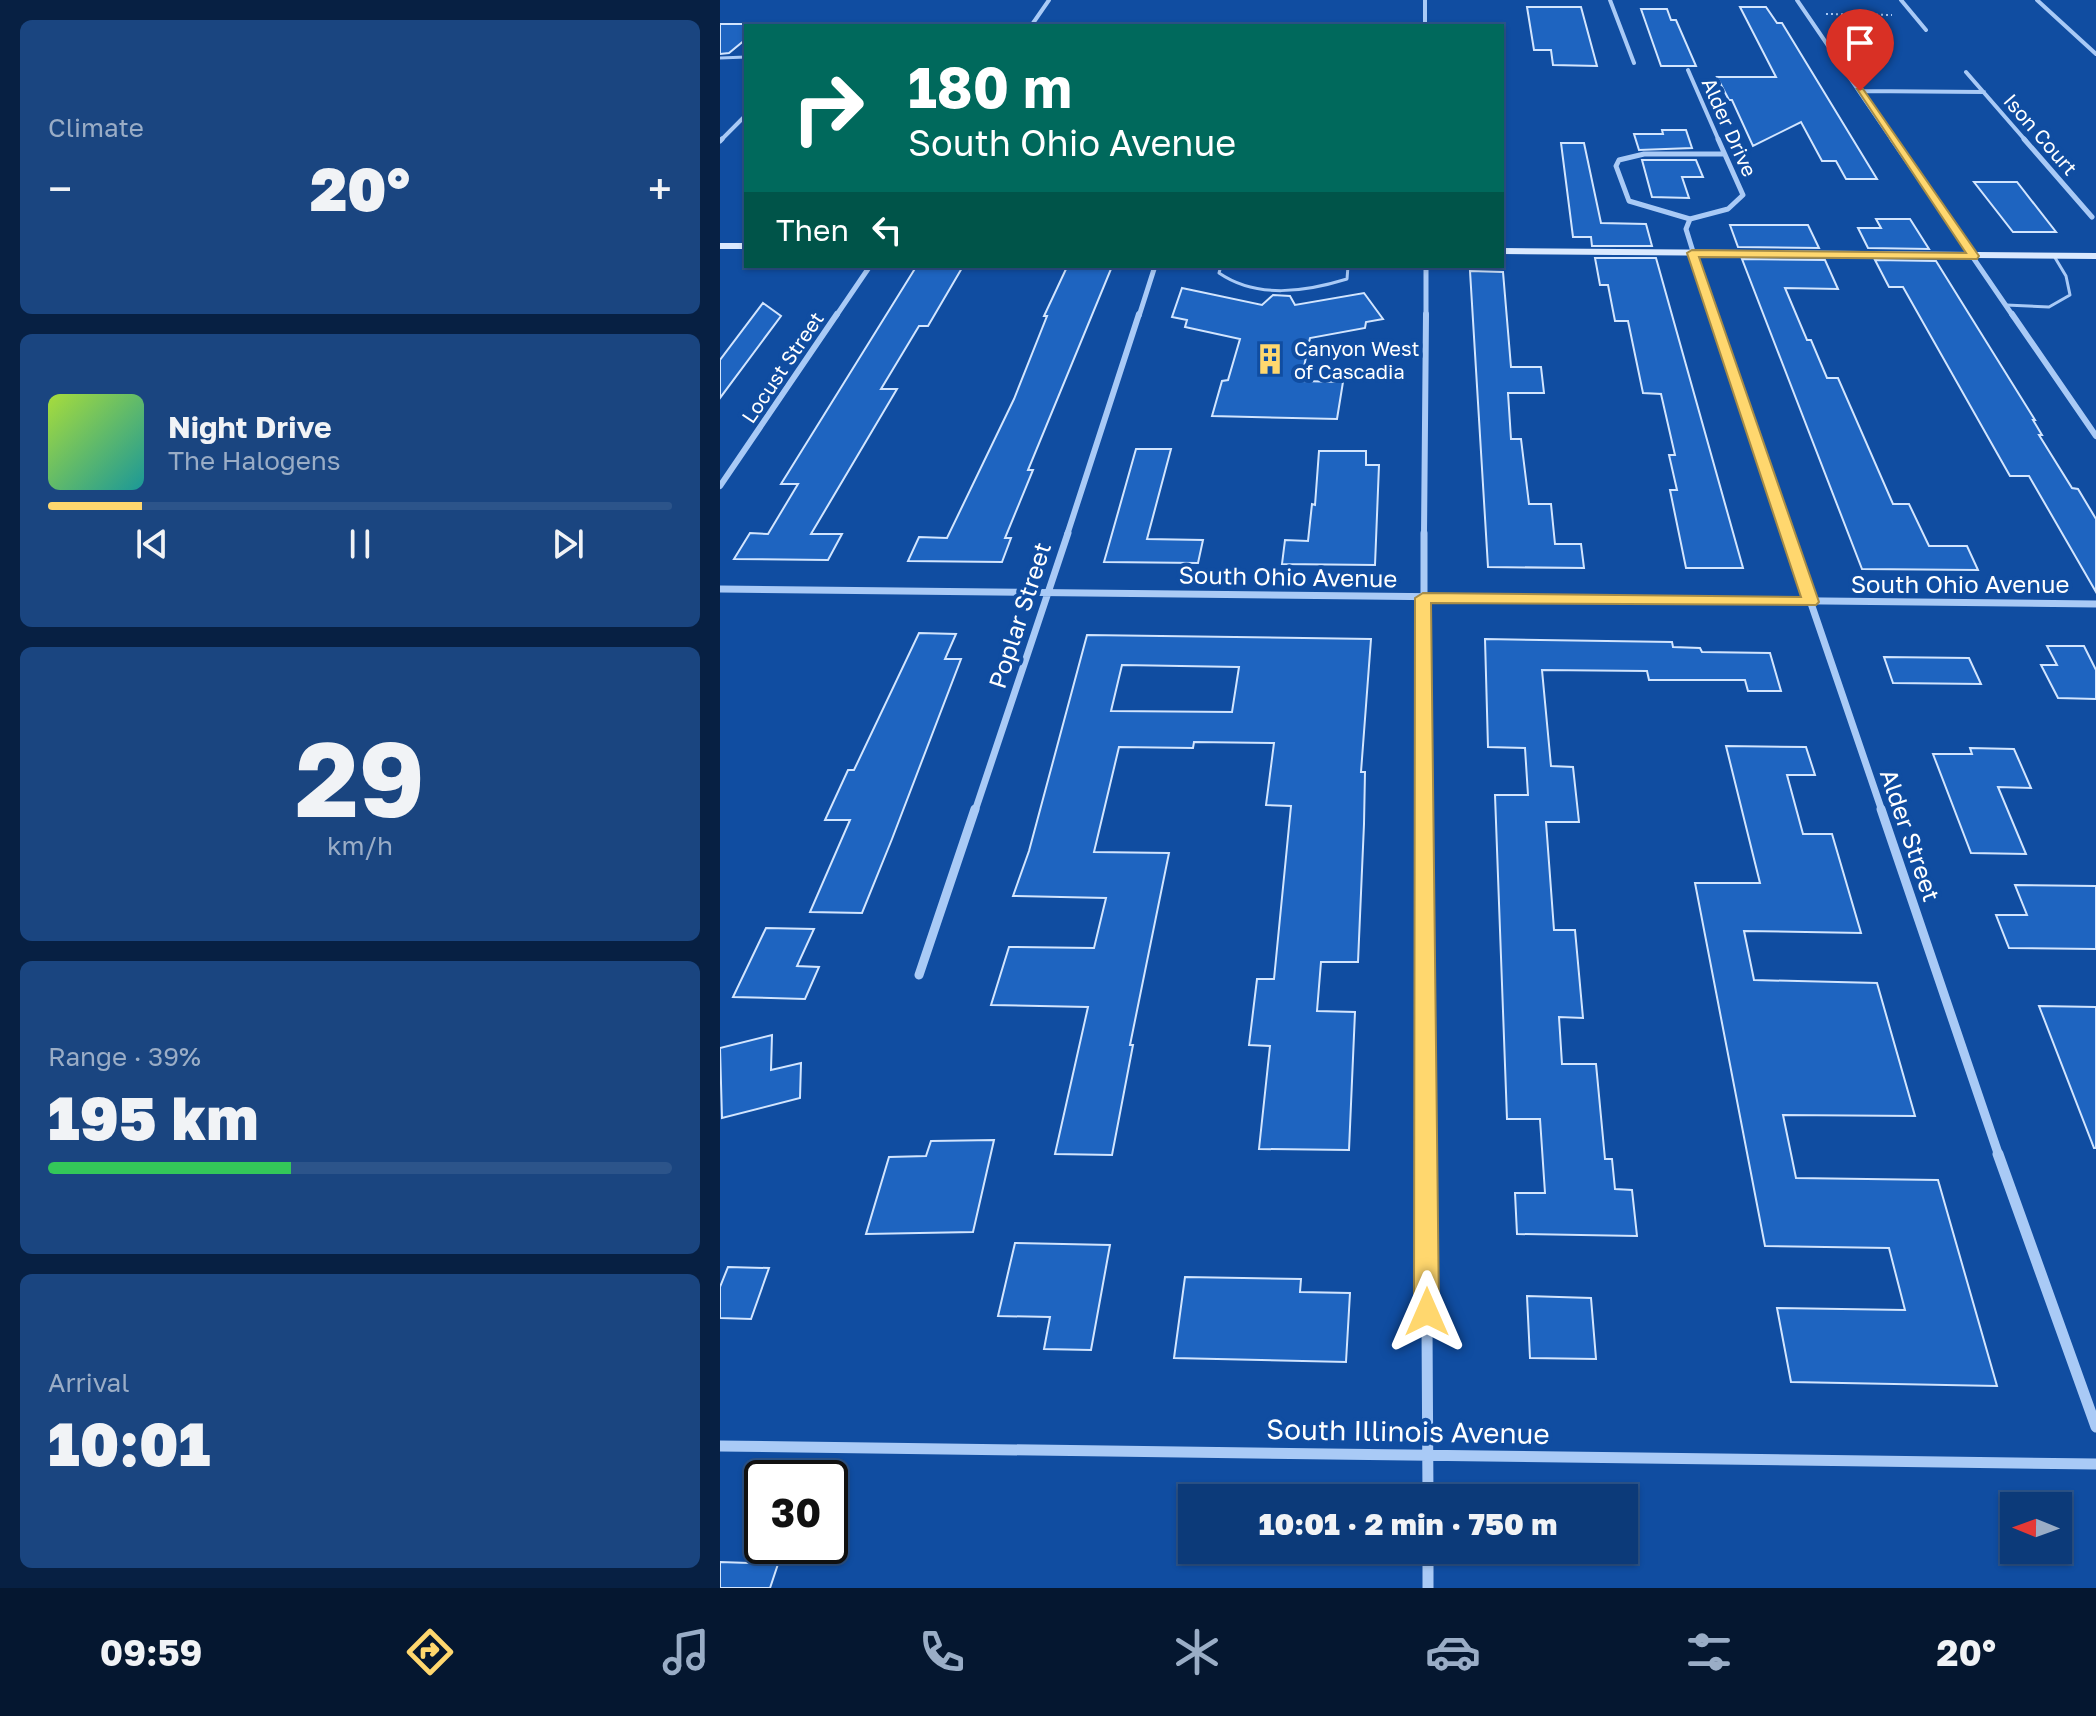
<!DOCTYPE html>
<html lang="en">
<head>
<meta charset="utf-8">
<style>
	:root { --surface:#0c3a79; --page:#1a4580; --text:#f1f3f6; --muted:#9aadc6; --line:#2c548a; --accent:#ffd76e }
	body { margin:0; font-family:"Golos Text",sans-serif; background:var(--page); color:var(--text); height:100vh; display:flex; flex-direction:column; font-size:30px; white-space:nowrap }
	* { box-sizing:border-box; margin:0 }
	p { font-size:26px; color:var(--muted) }
	.icon { flex:none; width:44px; height:44px; fill:none; stroke:currentColor; stroke-width:2; stroke-linecap:round; stroke-linejoin:round }
	.map { position:relative; flex:1; overflow:hidden }
	.panel { display:flex; flex-direction:column; gap:20px; padding:20px; background:#072043; width:720px }
	.panel>* { flex:none }
	.banner { position:absolute; left:24px; top:24px; width:760px; height:244px; border-radius:0px; box-shadow:0 2px 6px #0004,0 0 0 2px var(--line); background:#00695c; color:#fff; overflow:hidden }
	.needle { width:52px; rotate:271deg }
	.fabs { position:absolute; left:1280px; top:1492px; display:grid; gap:16px }
	.fabs a { display:grid; place-items:center; width:72px; height:72px; border-radius:0px; background:var(--surface); box-shadow:0 2px 6px #0004,0 0 0 2px var(--line); font-size:40px }
	.speed { position:absolute; left:24px; top:1460px; display:flex; gap:16px; font-size:40px; font-weight:700; text-align:center }
	.speed>* { display:grid; place-content:center; width:104px; height:104px; border-radius:50%; background:var(--surface); box-shadow:0 2px 6px #0004,0 0 0 2px var(--line); line-height:1 }
	.speed .limit { border:4px solid #111; border-radius:12px; background:#fff; color:#111 }
	.pin { position:absolute; display:grid; place-items:center; width:68px; height:68px; color:#fff; margin:-82px -34px; border-radius:50% 50% 50% 0; rotate:-45deg; box-shadow:0 0 8px #0007 }
	.pin .icon { rotate:45deg }
	.me { position:absolute; width:88px; margin:-44px; rotate:0deg; stroke-linejoin:round; filter:drop-shadow(0 0 6px #0008) }
	.turn { display:flex; align-items:center; gap:28px; height:168px; padding:0 32px; font-size:36px }
	.turn .icon { width:104px; height:104px; stroke-width:2.5 }
	.turn b { display:block; font-size:56px; line-height:68px }
	.then { display:flex; align-items:center; height:76px; padding:0 32px; background:#0003; gap:16px; font-size:30px }
	.big { font-size:60px; font-weight:800; line-height:1.1 }
	.panel .card { flex:1; display:flex; flex-direction:column; justify-content:center; gap:12px; min-width:0; padding:0 28px; border-radius:12px; background:var(--page) }
	.panel .dial { align-items:center; gap:0 }
	.dial b { font-size:104px; line-height:1 }
	.song { display:flex; align-items:center; gap:24px }
	.cover { width:96px; height:96px; border-radius:12px; background:linear-gradient(135deg,hsl(80 70% 55%),hsl(180 70% 35%)) }
	.played { height:8px; border-radius:4px; background:linear-gradient(90deg,var(--accent) 15%,var(--line) 15%) }
	.keys { display:flex; justify-content:space-around; direction:ltr }
	.heat { display:flex; justify-content:space-between; align-items:center; font-size:44px; direction:ltr }
	.charge { height:12px; border-radius:6px; background:linear-gradient(90deg,#34c759 39%,var(--line) 0) }
	.trip { position:absolute; left:458px; top:1484px; width:460px; height:80px; border-radius:0px; background:var(--surface); box-shadow:0 2px 6px #0004,0 0 0 2px var(--line); font-weight:800; line-height:80px; text-align:center }
	.dock { display:flex; height:128px; justify-content:space-around; align-items:center; background:#051730; color:var(--muted) }
	.dock .icon { width:56px; height:56px }
	.dock .current { color:var(--accent) }
	.dock b { font-size:36px; color:var(--text) }
	main { display:flex; flex:1; min-height:0 }
	.map>svg:first-child { display:block }
	.building { fill:#1e64c0; stroke:#d2e5fe; stroke-width:2; fill-rule:evenodd }
	.lines { fill:none; stroke-linecap:round; stroke-linejoin:round }
	.path { stroke:#a9caf6; stroke-width:2; stroke-dasharray:2 3; stroke-linecap:butt }
	.service { stroke:#a9caf6; stroke-width:3 }
	.minor-far5 { stroke:#a9caf6; stroke-width:4 }
	.minor-far4 { stroke:#a9caf6; stroke-width:5 }
	.minor-far3 { stroke:#a9caf6; stroke-width:6 }
	.minor-far2 { stroke:#a9caf6; stroke-width:7 }
	.minor-far1 { stroke:#a9caf6; stroke-width:9 }
	.minor { stroke:#a9caf6; stroke-width:11 }
	.secondary { fill:#dae9fe; fill-rule:evenodd }
	.route { fill:#ffd76e; stroke:#a68c48; stroke-width:2 }
	.labels { text-anchor:middle; dominant-baseline:central; stroke-width:8; stroke-linejoin:round; paint-order:stroke }
	.far-street-label { font-size:20px; fill:#fff; stroke:#104da1 }
	.far-poi-label { font-size:20px; fill:#fff; stroke:#104da1; text-anchor:start }
	.street-label { font-size:24px; fill:#fff; stroke:#104da1 }
	.near-street-label { font-size:28px; fill:#fff; stroke:#104da1 }
</style>
</head>
<body>
<main>
<section class="panel">
<div class="card"><p>Climate</p>
<div class="heat"><a>−</a><b class="big">20°</b><a>+</a></div>
</div>
<div class="card">
<div class="song"><i class="cover"></i><div><b>Night Drive</b><p>The Halogens</p></div></div>
<div class="played"></div>
<div class="keys"><svg class="icon" aria-label="previous" viewBox="0 0 24 24"><path d="M18 5L8 12l10 7zM5 5v14"/></svg><svg class="icon" aria-label="pause" viewBox="0 0 24 24"><path d="M8 5v14M16 5v14"/></svg><svg class="icon" aria-label="next" viewBox="0 0 24 24"><path d="M6 5l10 7-10 7zM19 5v14"/></svg></div>
</div>
<div class="card dial"><b>29</b><p>km/h</p></div>
<div class="card"><p>Range · 39%</p><b class="big">195 km</b><div class="charge"></div></div>
<div class="card"><p>Arrival</p><b class="big">10:01</b></div>
</section>
<div class="map">
<svg width="1376" height="1588" viewBox="0 0 1376 1588">
	<rect width="100%" height="100%" fill="#104da1"/>
	<!-- building -->
	<path class="building" d="M807 7H861L877 66 833 65 831 50H814Z
		M1020 7H1046L1057 23H1062L1157 179H1126L1116 161H1102L1081 122 1033 146 1012 100H1009L997 77H1056Z
		M921 9H947L951 20H956L976 66H941Z
		M0 24H43L26 26V39L9 53 0 54Z
		M942 130H966L972 148 919 150 914 134H943Z
		M841 143H864L881 223 926 224 932 246H872L871 237H853Z
		M922 160H976L983 177H962L969 198 932 197Z
		M1254 182H1297L1336 232H1293Z
		M1156 219H1190L1209 249 1148 248 1138 228H1161Z
		M1010 225H1088L1099 248 1018 247Z
		M875 258H936L1023 568H966L950 490H957L949 455H955L941 394 923 393 908 321H895L888 285H880Z
		M1022 259 1105 260 1118 289 1065 288 1087 340H1091L1107 378H1118L1173 504H1189L1209 546H1247L1258 570 1142 569Z
		M1155 260 1216 261 1315 420H1313L1322 435H1319L1352 488 1358 489 1376 519V592L1309 476H1290L1183 287H1169Z
		M196 267 242 268 208 326H199L161 389H177L91 534H122L108 560 14 559 30 533 48 534 78 484H61Z
		M346 269H391L308 470H313L285 538H291L282 562 188 561 199 537 227 538 294 399 327 316H324Z
		M750 271 783 272 791 367H821L824 393H788L791 439H801L809 504H831L835 544H861L864 568 768 567Z
		M462 288 542 305 553 295 570 296 575 305 644 293 663 319 646 322 645 328 590 338 581 381 623 382 617 419 492 416 502 381 508 380 520 339 465 327 467 320 452 317Z
		M43 303 61 316 0 398V360Z
		M416 449H451L427 539 483 540 478 563 384 562Z
		M599 451H646V465H659L655 565 562 564 565 540 588 541 592 504 595 505Z
		M199 633 236 634 225 659H241L172 839 142 913 90 912 130 820H105L128 770H134Z
		M367 635 651 639 641 772H645L644 824 638 962H601L597 1011 635 1012 629 1150 539 1149 550 1046 529 1045 537 979H554L571 806 546 805 554 743 474 742 473 748 399 747 374 852 449 853 410 1045H413L392 1155 335 1154 368 1007 271 1005 289 947 374 948 386 898 293 896 309 851ZM402 665 519 667 512 712 391 711Z
		M765 639 952 642 953 647 980 648 982 652 1050 653 1061 691H1028L1025 680H929L927 671 822 670 831 766 853 767 859 822H826L834 930H855L863 1018 839 1017 842 1064H876L885 1159H892L895 1189 912 1190 917 1236 797 1234 795 1193H825L820 1119H787L775 795H808L805 748 768 747Z
		M1327 646H1364L1376 670V699L1338 698 1321 665H1337Z
		M1164 657 1249 658 1261 684 1173 683Z
		M1006 746 1086 747 1095 775H1067L1083 834H1112L1141 933 1024 931 1034 980 1157 983 1195 1116 1063 1115 1076 1178 1218 1180 1277 1386 1071 1382 1057 1308 1185 1310 1169 1248 1045 1246 975 883H1040Z
		M1250 748 1294 749 1311 788 1278 787 1306 854 1251 853 1213 754H1252Z
		M1295 885 1376 886V949L1289 948 1276 915H1307Z
		M46 928 94 929 77 966 99 967 85 999 13 997Z
		M1319 1006 1376 1007V1148H1374Z
		M52 1035 51 1070 81 1063 80 1098 2 1118 0 1048Z
		M274 1140 253 1232 146 1234 169 1157 206 1156 211 1141Z
		M295 1243 390 1245 371 1350 324 1349 330 1317 278 1316Z
		M8 1267 49 1268 31 1319 0 1318V1287Z
		M465 1277 581 1279 580 1292 630 1293 626 1362 454 1358Z
		M807 1296 871 1298 876 1359 810 1358Z
		M0 1562 58 1564 50 1588H0Z"/>
	<g class="lines">
		<!-- path -->
		<path class="path" d="M1106 14 1172 15"/>
		<!-- service -->
		<path class="service" d="M0 58 26 57
			M501 266 499 273C537 299 585 292 627 279L628 266
			M1286 305 1329 307 1350 295 1346 276 1334 256"/>
		<!-- minor-far5 -->
		<path class="minor-far5" d="M705 0V26
			M890 0 914 63
			M1077 0 1173 141
			M1181 0 1206 30
			M1317 0 1376 54
			M311 26 329 0
			M968 70 999 141
			M1246 72 1306 141
			M1140 91 1264 92
			M0 141 26 115"/>
		<!-- minor-far4 -->
		<path class="minor-far4" d="M1172 139 1293 316
			M1304 139 1372 217
			M0 141 2 139
			M970 219 909 201 896 166 899 160 924 154H1004
			M116 316 150 266
			M419 316 435 266
			M706 316V266
			M993 316 966 229 970 219 1008 209 1023 195 998 139"/>
		<!-- minor-far3 -->
		<path class="minor-far3" d="M993 314 1068 535
			M1292 314 1376 436
			M0 486 117 314
			M347 535 419 314
			M704 535 706 314"/>
		<!-- minor-far2 -->
		<path class="minor-far2" d="M704 533V811
			M1067 533 1162 811
			M0 589 1376 604
			M255 811 348 533"/>
		<!-- minor-far1 -->
		<path class="minor-far1" d="M704 809 706 1156
			M1161 809 1279 1156
			M199 975 255 809"/>
		<!-- minor -->
		<path class="minor" d="M706 1154 708 1498
			M1278 1154 1376 1427
			M0 1446 1376 1464
			M708 1550V1588"/>
		<!-- secondary -->
		<path class="secondary" d="M0 243H26V249H0Z
			M782 248 1376 253V259L782 254Z"/>
	</g>
	<!-- route -->
	<path class="route" d="M1137 89H1143L1259 256 1257 259 979 257 1099 602 1096 605 711 603 719 1312 716 1321 707 1325 698 1321 694 1312 695 598 703 593 1081 597 967 253 972 250 1246 253Z"/>
	<!-- icons -->
	<defs>
		<symbol id="building-bare" viewBox="-9 -9 18 18"><path d="M-4-6H4V6H1V3H-1V6H-4ZM-2.5-4.3h1.7v1.8h-1.7ZM.8-4.3h1.7v1.8H.8ZM-2.5-1h1.7V.8h-1.7ZM.8-1h1.7V.8H.8Z" fill="#ffd76e" stroke="#104da1" stroke-width="2.5" paint-order="stroke"/></symbol>
	</defs>
	<g fill-rule="evenodd">
		<use href="#building-bare" x="528" y="337" width="44" height="44"/>
	</g>
	<g class="labels">
		<!-- far-street labels -->
		<g class="far-street-label">
			<text transform="translate(1010 127) rotate(66)">Alder Drive</text>
			<text transform="translate(1321 134) rotate(49)">Ison Court</text>
			<text transform="translate(62 367) rotate(-56)">Locust Street</text>
		</g>
		<!-- far-poi labels -->
		<g class="far-poi-label">
			<text x="574" y="348">Canyon West<tspan x="574" dy="23">of Cascadia</tspan></text>
		</g>
		<!-- street labels -->
		<g class="street-label">
			<text transform="translate(568 576) rotate(1)">South Ohio Avenue</text>
			<text x="1240" y="583">South Ohio Avenue</text>
			<text transform="translate(299 615) rotate(-72)">Poplar Street</text>
			<text transform="translate(1191 835) rotate(71)">Alder Street</text>
		</g>
		<!-- near-street labels -->
		<g class="near-street-label">
			<text transform="translate(688 1431) rotate(1)">South Illinois Avenue</text>
		</g>
	</g>
</svg>
<div class="fabs">
<a><svg class="needle" viewBox="-14 -14 28 28"><path d="M0-13l5 13h-10z" fill="#e53935"/><path d="M0 13l5-13h-10z" fill="#9aadc6"/></svg></a>
</div>
<div class="speed"><div class="limit">30</div></div>
<div class="pin" style="left:1140px;top:91px;background:#d93025"><svg class="icon" aria-label="arrive" viewBox="0 0 24 24"><path d="M6 21V4h12l-3 4 3 4H6"/></svg></div>
<svg class="me" style="left:707px;top:1312px" viewBox="-20 -20 40 40"><path d="M0-17L14 15 0 8-14 15z" fill="#ffd76e" stroke="#fff" stroke-width="4"/></svg>
<div class="trip">10:01 · 2 min · 750 m</div>
<div class="banner">
<div class="turn"><svg class="icon" aria-label="right" viewBox="0 0 24 24"><path d="M7 20v-9h11M14 6l5 5-5 5"/></svg><div><b>180 m</b>South Ohio Avenue</div></div>
<div class="then">Then<svg class="icon" aria-label="left" viewBox="0 0 24 24"><path d="M17 20v-9H6M10 6l-5 5 5 5"/></svg></div>
</div>
</div>
</main>
<nav class="dock">
<b>09:59</b>
<svg class="icon current" aria-label="directions" viewBox="0 0 24 24"><path d="M12 3l9 9-9 9-9-9zM9 14v-3h6M13 9l2 2-2 2"/></svg>
<svg class="icon" aria-label="music" viewBox="0 0 24 24"><path d="M9 18V5l10-2v13"/><circle cx="6" cy="18" r="3"/><circle cx="16" cy="16" r="3"/></svg>
<svg class="icon" aria-label="phone" viewBox="0 0 24 24"><path d="M5 4h4l2 5-3 2q2 4 5 5l2-3 5 2v4C11 20 4 13 5 4z"/></svg>
<svg class="icon" aria-label="climate" viewBox="0 0 24 24"><path d="M12 3v18M4 7l16 10M4 17L20 7"/></svg>
<svg class="icon" aria-label="car" viewBox="0 0 24 24"><path d="M5 17H2v-5l4-1 3-4h7l3 4 3 1v5h-3M9 17h6M6 11h13"/><circle cx="7" cy="17" r="2"/><circle cx="17" cy="17" r="2"/></svg>
<svg class="icon" aria-label="filters" viewBox="0 0 24 24"><path d="M4 7h16M4 17h16"/><circle cx="9" cy="7" r="2"/><circle cx="15" cy="17" r="2"/></svg>
<b>20°</b>
</nav>
</body>
</html>
